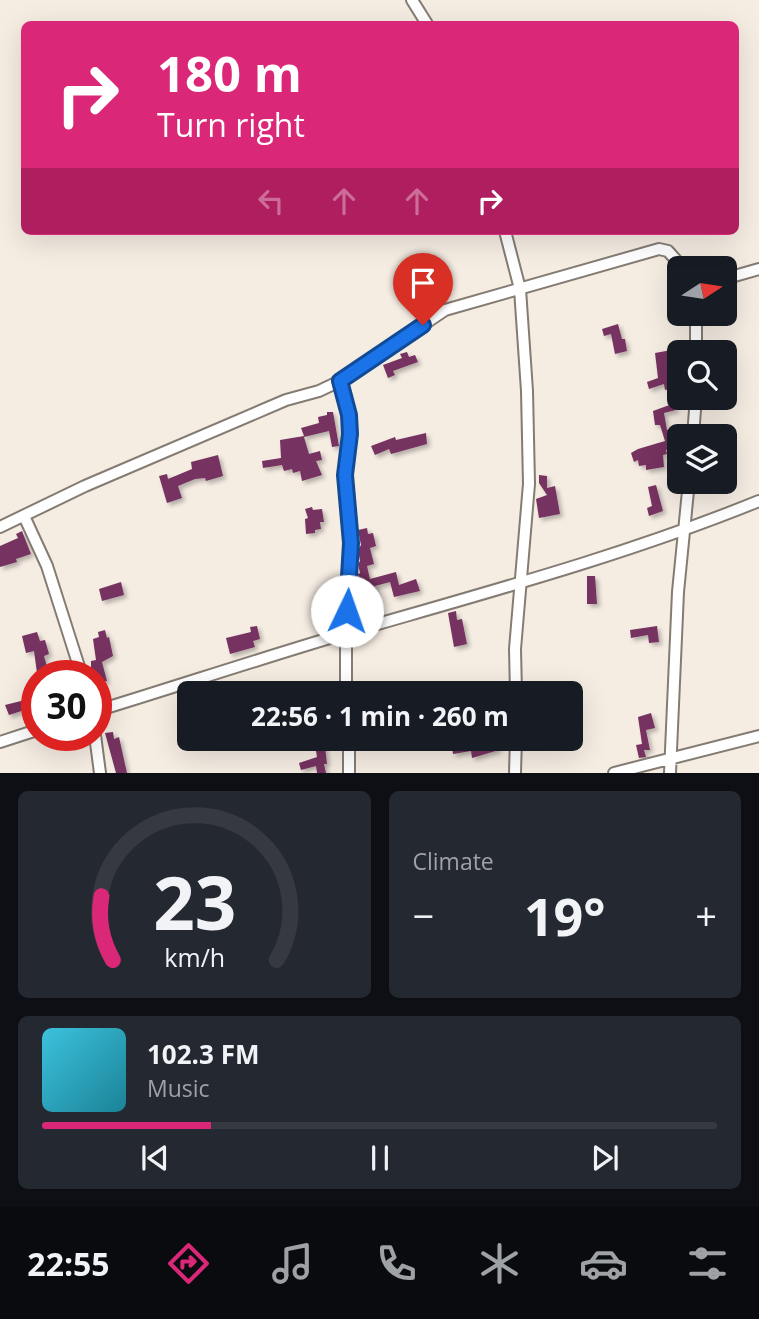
<!DOCTYPE html>
<html lang="en">
<head>
<meta charset="utf-8">
<style>
	:root { --surface:#171b24; --page:#242831; --text:#f1f3f6; --muted:#9ea1a6; --line:#363941; --accent:#db2777 }
	body { margin:0; font-family:"Open Sans",sans-serif; background:var(--page); color:var(--text); height:100vh; display:flex; flex-direction:column; font-size:26px; white-space:nowrap }
	* { box-sizing:border-box; margin:0 }
	p { font-size:23px; color:var(--muted) }
	.icon { flex:none; width:38px; height:38px; fill:none; stroke:currentColor; stroke-width:2; stroke-linecap:round; stroke-linejoin:round }
	.map { position:relative; height:773px; overflow:hidden }
	.drawer { display:flex; flex-direction:column; gap:18px; padding:18px; background:#0d0f14; flex:1 }
	.drawer>* { flex:none }
	.top-card { position:absolute; left:21px; top:21px; width:718px; height:214px; border-radius:10px; box-shadow:0 7px 28px #0002; background:#db2777; color:#fff; overflow:hidden }
	.needle { width:46px; rotate:78deg }
	.fabs { position:absolute; left:667px; top:256px; display:grid; gap:14px }
	.fabs a { display:grid; place-items:center; width:70px; height:70px; border-radius:10px; background:var(--surface); box-shadow:0 7px 28px #0002; font-size:35px }
	.speed { position:absolute; left:21px; top:660px; display:flex; gap:14px; font-size:35px; font-weight:700; text-align:center }
	.speed>* { display:grid; place-content:center; width:91px; height:91px; border-radius:50%; background:var(--surface); box-shadow:0 7px 28px #0002; line-height:1 }
	.speed .limit { border:10px solid #d22; background:#fff; color:#111 }
	.pin { position:absolute; display:grid; place-items:center; width:60px; height:60px; color:#fff; margin:-72px -30px; border-radius:50% 50% 50% 0; rotate:-45deg; box-shadow:0 0 7px #0007 }
	.pin .icon { rotate:45deg }
	.me { position:absolute; width:77px; margin:-38px; rotate:3deg; stroke-linejoin:round; filter:drop-shadow(0 0 5px #0008) }
	.turn { display:flex; align-items:center; gap:24px; height:147px; padding:0 21px; font-size:32px }
	.turn .icon { width:91px; height:91px; stroke-width:2.5 }
	.turn b { display:block; font-size:49px; line-height:60px }
	.lanes { display:flex; align-items:center; height:66px; padding:0 21px; background:#0003; justify-content:center; gap:35px; direction:ltr }
	.lanes .off { opacity:.35 }
	.big { font-size:52px; font-weight:700; line-height:1.1 }
	.drawer .card { flex:1; display:flex; flex-direction:column; justify-content:center; gap:10px; min-width:0; padding:0 24px; border-radius:10px; background:var(--page) }
	.drawer .dial { align-items:center; gap:0 }
	.dial svg { height:182px; overflow:visible; fill:none; stroke:var(--line); stroke-width:7; stroke-linecap:round; text-anchor:middle }
	.dial text { fill:var(--text); stroke:none }
	.song { display:flex; align-items:center; gap:21px }
	.cover { width:84px; height:84px; border-radius:10px; background:linear-gradient(135deg,hsl(190 70% 55%),hsl(190 70% 35%)) }
	.played { height:7px; border-radius:4px; background:linear-gradient(90deg,var(--accent) 25%,var(--line) 25%) }
	.keys { display:flex; justify-content:space-around; direction:ltr }
	.heat { display:flex; justify-content:space-between; align-items:center; font-size:38px; direction:ltr }
	.drawer .tiles { flex:1; display:grid; gap:18px; grid-template-columns:1fr 1fr }
	.card:last-child { grid-column:span 2 }
	.trip { position:absolute; left:177px; top:681px; width:406px; height:70px; border-radius:10px; background:var(--surface); box-shadow:0 7px 28px #0002; font-weight:700; line-height:70px; text-align:center }
	.tab-bar { display:flex; height:112px; justify-content:space-around; align-items:center; background:#090b0e; color:var(--muted) }
	.tab-bar .icon { width:49px; height:49px }
	.tab-bar .selected { color:var(--accent) }
	.tab-bar b { font-size:32px; color:var(--text) }
	.map>svg:first-child { display:block }
	.building { fill:#763260; filter:url(#shadow) }
	.lines { fill:none; stroke-linecap:round; stroke-linejoin:round }
	.minor-casing { stroke:#847c73; stroke-width:14 }
	.minor { stroke:#fff; stroke-width:10 }
	.route-casing { stroke:#114b97; stroke-width:18 }
	.route { stroke:#1a73e8; stroke-width:12 }
</style>
</head>
<body>
<div class="map">
<svg width="759" height="773" viewBox="0 0 759 773">
	<defs>
		<filter id="shadow"><feDropShadow dx="3" dy="3" stdDeviation="2" flood-color="#0004"/></filter>
	</defs>
	<rect width="100%" height="100%" fill="#f5ece2"/>
	<!-- building -->
	<path class="building" d="M618 324 622 339H625L627 351 615 354 611 334 604 336 602 329Z
		M677 349 679 360 676 361 678 371 670 374 673 388 665 390 664 384 649 389 647 382 658 378 655 353Z
		M407 352 409 357 415 355 418 362 393 371 395 375 388 378 383 365 402 358 400 354Z
		M675 403 676 410 664 413 667 430 674 428 676 436 679 435V446L666 450 667 454 663 455 664 467 646 470V465L639 466 638 460 634 462 631 453 638 449 665 441 660 425H655L653 411Z
		M327 412H333L339 446 332 447 329 431 304 437 309 454 320 451 322 460 316 461 322 475 302 481 300 471 293 473 292 469 284 471 282 465 263 468 262 461 281 458 280 440 304 436 301 428 319 423 318 417 327 415Z
		M426 433 427 444 391 454 389 449 375 455 371 446 395 437 396 440Z
		M218 455 223 476 206 481 205 478 195 479 178 486 182 498 167 503 159 476 167 474 168 479 192 469 191 462Z
		M539 475 547 476V488L555 486 560 514 539 518 536 499 547 495 539 483Z
		M656 485 663 511 649 516 647 508 652 506 648 487Z
		M312 507 313 510 322 509 324 522H320L321 529 315 530V533L306 534 305 519 308 518 305 509Z
		M367 528 368 534 373 533 376 546 370 548 374 564 367 566 370 579 396 572 399 585 416 579 420 591 394 597 390 582 375 586 376 592 362 596 358 574 360 573 358 564 360 561 358 550 361 545 358 530Z
		M22 531 31 554 16 559 17 562 0 567V546L18 538 16 534Z
		M587 576H595L597 604H587Z
		M121 582 124 595 102 601 99 589Z
		M456 611 457 620 462 619 467 644 454 647 448 613Z
		M257 626 260 639 253 641 255 647 230 654 226 638 251 632 250 627Z
		M657 626 659 642 649 643 648 635 631 638 630 630Z
		M105 630 107 638 109 637 113 656 102 662 107 681 96 683V676H90L88 668 91 667V661L96 660 93 639 99 637 98 632Z
		M37 632 40 641 45 640 49 654 44 656 48 670 37 673 34 651 26 653 22 636Z
		M37 697V706L9 715 5 705Z
		M651 713 655 728 646 730 650 750H644L646 757 639 758 636 745 642 744 638 717Z
		M113 732 114 739 119 737 127 773H116L105 733Z
		M314 738H324L327 764H324L326 773H317L316 766 301 770 299 763 317 757Z
		M451 738H471L474 749 496 743 499 750 472 758 471 751 453 754Z"/>
	<g class="lines">
		<defs>
			<path id="minor" d="M412 0 427 24
				M505 231 520 289 527 391 529 484 515 649 516 693
				M724 279 759 269
				M696 352V313
				M340 381 349 415 350 434 345 475 351 543 346 633V693
				M693 436 696 397
				M24 516 47 566 82 676
				M0 527 85 486 286 400 319 391 340 381 445 310 659 249 668 251 683 268
				M96 711C181 685 265 657 350 632 488 592 626 555 759 501
				M95 735 100 773
				M349 738V773
				M0 742 37 730
				M515 773 516 738
				M614 773 759 736
				M670 773 678 592 689 481"/>
		</defs>
		<!-- minor casing -->
		<use href="#minor" class="minor-casing"/>
		<!-- minor -->
		<use href="#minor" class="minor"/>
	</g>
	<g class="lines">
		<defs>
			<path id="route" d="M347 611 351 543 345 475 350 434 349 415 340 381 423 325"/>
		</defs>
		<!-- route casing -->
		<use href="#route" class="route-casing"/>
		<!-- route -->
		<use href="#route" class="route"/>
	</g>
</svg>
<div class="fabs">
<a><svg class="needle" viewBox="-14 -14 28 28"><path d="M0-13l5 13h-10z" fill="#e53935"/><path d="M0 13l5-13h-10z" fill="#9ea1a6"/></svg></a>
<a><svg class="icon" aria-label="search" viewBox="0 0 24 24"><circle cx="10" cy="10" r="6"/><path d="M15 15l6 6"/></svg></a>
<a><svg class="icon" aria-label="layers" viewBox="0 0 24 24"><path d="M12 4l9 5-9 5-9-5zM3 14l9 5 9-5"/></svg></a>
</div>
<div class="speed"><div class="limit">30</div></div>
<div class="pin" style="left:423px;top:325px;background:#d93025"><svg class="icon" aria-label="arrive" viewBox="0 0 24 24"><path d="M6 21V4h12l-3 4 3 4H6"/></svg></div>
<svg class="me" style="left:347px;top:611px" viewBox="-20 -20 40 40"><circle r="19" fill="#fff"/><path d="M0-13L10 11 0 6-10 11z" fill="#1a73e8"/></svg>
<div class="trip">22:56 · 1 min · 260 m</div>
<div class="top-card">
<div class="turn"><svg class="icon" aria-label="right" viewBox="0 0 24 24"><path d="M7 20v-9h11M14 6l5 5-5 5"/></svg><div><b>180 m</b>Turn right</div></div>
<div class="lanes"><svg class="icon off" aria-label="left" viewBox="0 0 24 24"><path d="M17 20v-9H6M10 6l-5 5 5 5"/></svg><svg class="icon off" aria-label="ahead" viewBox="0 0 24 24"><path d="M12 20V5M6 11l6-6 6 6"/></svg><svg class="icon off" aria-label="ahead" viewBox="0 0 24 24"><path d="M12 20V5M6 11l6-6 6 6"/></svg><svg class="icon" aria-label="right" viewBox="0 0 24 24"><path d="M7 20v-9h11M14 6l5 5-5 5"/></svg></div>
</div>
</div>
<section class="drawer">
<div class="tiles">
<div class="card dial"><svg viewBox="0 0 100 80">
<path d="M14 69A42 42 0 1 1 86 69"/>
<path d="M14 69A42 42 0 0 1 9 41" stroke="#db2777"/>
<text x="50" y="56" font-size="32" font-weight="700">23</text>
<text x="50" y="72" font-size="11">km/h</text>
</svg></div>
<div class="card"><p>Climate</p>
<div class="heat"><a>−</a><b class="big">19°</b><a>+</a></div>
</div>
<div class="card">
<div class="song"><i class="cover"></i><div><b>102.3 FM</b><p>Music</p></div></div>
<div class="played"></div>
<div class="keys"><svg class="icon" aria-label="previous" viewBox="0 0 24 24"><path d="M18 5L8 12l10 7zM5 5v14"/></svg><svg class="icon" aria-label="pause" viewBox="0 0 24 24"><path d="M8 5v14M16 5v14"/></svg><svg class="icon" aria-label="next" viewBox="0 0 24 24"><path d="M6 5l10 7-10 7zM19 5v14"/></svg></div>
</div>
</div>
</section>
<nav class="tab-bar">
<b>22:55</b>
<svg class="icon selected" aria-label="directions" viewBox="0 0 24 24"><path d="M12 3l9 9-9 9-9-9zM9 14v-3h6M13 9l2 2-2 2"/></svg>
<svg class="icon" aria-label="music" viewBox="0 0 24 24"><path d="M9 18V5l10-2v13"/><circle cx="6" cy="18" r="3"/><circle cx="16" cy="16" r="3"/></svg>
<svg class="icon" aria-label="phone" viewBox="0 0 24 24"><path d="M5 4h4l2 5-3 2q2 4 5 5l2-3 5 2v4C11 20 4 13 5 4z"/></svg>
<svg class="icon" aria-label="climate" viewBox="0 0 24 24"><path d="M12 3v18M4 7l16 10M4 17L20 7"/></svg>
<svg class="icon" aria-label="car" viewBox="0 0 24 24"><path d="M5 17H2v-5l4-1 3-4h7l3 4 3 1v5h-3M9 17h6M6 11h13"/><circle cx="7" cy="17" r="2"/><circle cx="17" cy="17" r="2"/></svg>
<svg class="icon" aria-label="filters" viewBox="0 0 24 24"><path d="M4 7h16M4 17h16"/><circle cx="9" cy="7" r="2"/><circle cx="15" cy="17" r="2"/></svg>
</nav>
</body>
</html>
